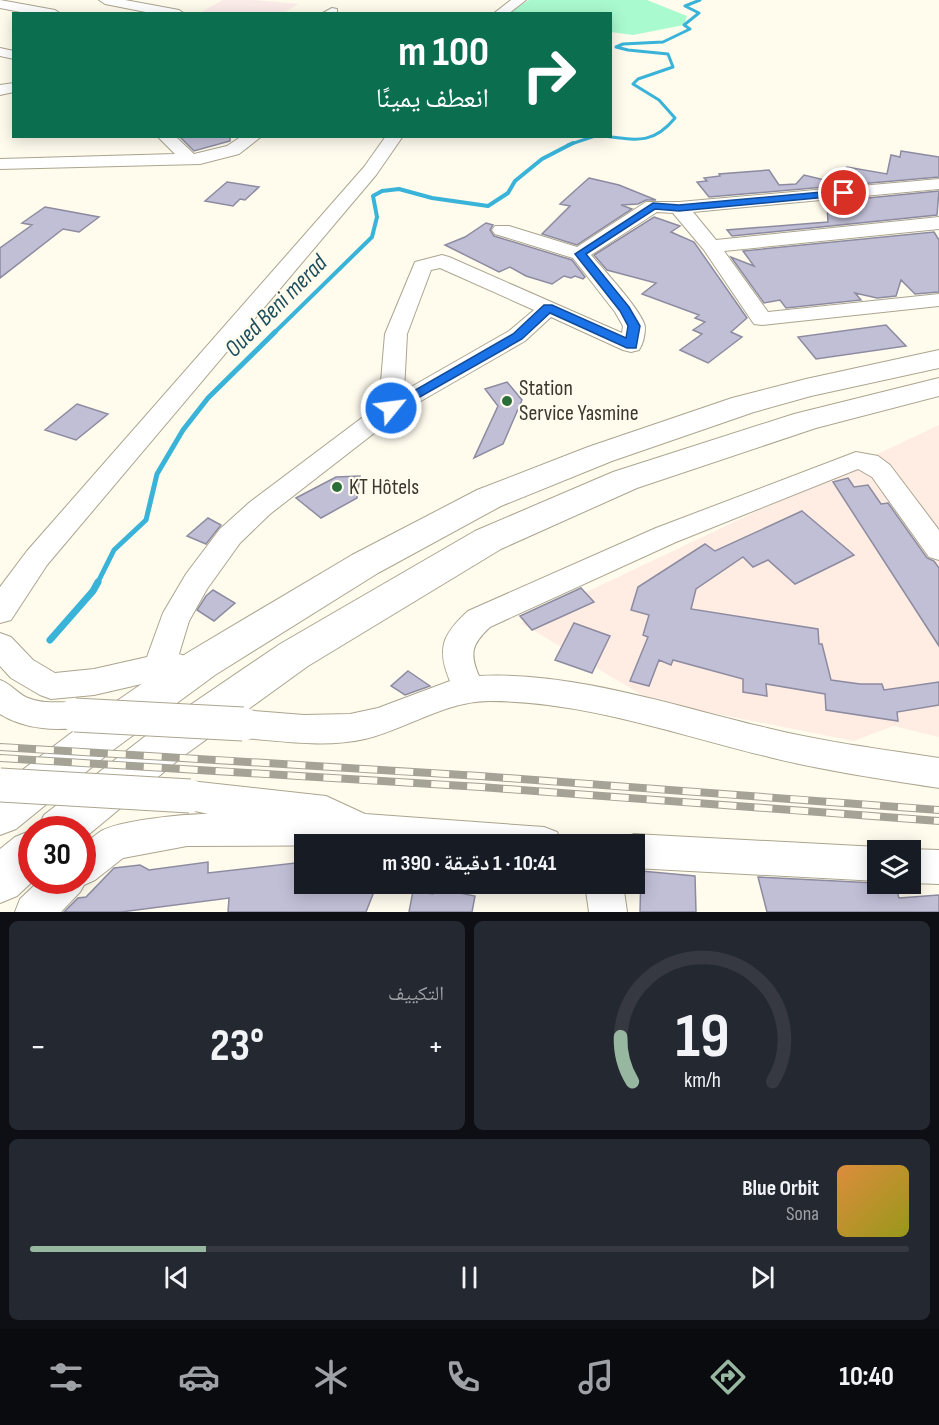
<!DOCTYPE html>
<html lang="ar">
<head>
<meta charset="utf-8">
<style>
	:root { --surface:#171b24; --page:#242831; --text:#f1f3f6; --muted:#9ea1a6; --line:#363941; --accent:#97b7a1 }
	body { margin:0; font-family:"Sofia Sans Condensed","Noto Naskh Arabic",sans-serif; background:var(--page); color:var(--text); direction:rtl; height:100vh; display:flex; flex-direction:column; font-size:22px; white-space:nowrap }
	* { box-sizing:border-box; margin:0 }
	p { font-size:20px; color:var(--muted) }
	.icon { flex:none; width:33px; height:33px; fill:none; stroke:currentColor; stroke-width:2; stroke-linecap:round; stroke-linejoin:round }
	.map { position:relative; height:912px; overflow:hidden; direction:ltr }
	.side { display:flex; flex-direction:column; gap:9px; padding:9px; background:#0d0f14; flex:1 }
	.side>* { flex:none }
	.guide { position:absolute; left:12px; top:12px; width:600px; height:126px; border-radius:0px; box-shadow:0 3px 15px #0003; direction:rtl; background:#0b6e4f; color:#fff; overflow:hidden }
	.controls { position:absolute; left:867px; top:840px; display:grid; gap:12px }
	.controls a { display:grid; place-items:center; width:54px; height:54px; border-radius:0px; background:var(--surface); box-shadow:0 3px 15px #0003; font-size:30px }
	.speed { position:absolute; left:18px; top:816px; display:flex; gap:12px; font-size:30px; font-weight:700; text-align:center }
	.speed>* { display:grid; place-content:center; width:78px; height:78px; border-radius:50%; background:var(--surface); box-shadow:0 3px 15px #0003; line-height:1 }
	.speed .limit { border:9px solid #d22; background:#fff; color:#111 }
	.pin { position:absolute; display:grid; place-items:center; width:51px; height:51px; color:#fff; margin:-26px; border:3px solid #fff; border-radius:50%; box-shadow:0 2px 6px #0007 }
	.me { position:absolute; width:66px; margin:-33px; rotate:61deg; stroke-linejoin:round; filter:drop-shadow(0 0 4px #0008) }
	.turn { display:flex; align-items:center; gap:21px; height:126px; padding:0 24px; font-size:27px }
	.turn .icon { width:78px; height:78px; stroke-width:2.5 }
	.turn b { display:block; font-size:42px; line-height:51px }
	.big { font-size:45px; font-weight:700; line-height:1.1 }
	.side .widget { flex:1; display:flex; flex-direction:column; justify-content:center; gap:9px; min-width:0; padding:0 21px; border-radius:9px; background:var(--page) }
	.side .dial { align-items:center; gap:0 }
	.dial svg { height:156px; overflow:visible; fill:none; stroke:var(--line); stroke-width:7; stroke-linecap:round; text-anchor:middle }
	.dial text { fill:var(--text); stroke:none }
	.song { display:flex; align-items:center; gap:18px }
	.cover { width:72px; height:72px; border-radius:9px; background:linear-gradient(135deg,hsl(30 70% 55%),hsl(60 70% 35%)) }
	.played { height:6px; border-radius:3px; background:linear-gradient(90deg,var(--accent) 20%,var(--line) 20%) }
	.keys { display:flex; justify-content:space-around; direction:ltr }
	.heat { display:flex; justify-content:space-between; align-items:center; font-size:33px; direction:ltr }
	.side .tiles { flex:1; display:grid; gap:9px; grid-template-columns:1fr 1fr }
	.widget:last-child { grid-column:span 2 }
	.trip { position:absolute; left:294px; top:834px; width:351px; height:60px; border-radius:0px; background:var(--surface); box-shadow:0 3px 15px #0003; font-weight:700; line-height:60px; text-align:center; direction:rtl }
	.tabs { display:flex; height:96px; justify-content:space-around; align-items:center; background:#090b0e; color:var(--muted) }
	.tabs .icon { width:42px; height:42px }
	.tabs .on { color:var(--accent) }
	.tabs b { font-size:27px; color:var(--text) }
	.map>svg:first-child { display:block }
	.industrial { fill:#ffede3 }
	.education { fill:#fdedea }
	.green { fill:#aafacf }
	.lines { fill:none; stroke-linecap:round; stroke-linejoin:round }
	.stream-far3 { stroke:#39b3d8; stroke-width:3 }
	.stream-far2 { stroke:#39b3d8; stroke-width:4 }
	.stream-far1 { stroke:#39b3d8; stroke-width:5 }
	.stream { stroke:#39b3d8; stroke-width:7 }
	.building { fill:#c1bfd6; stroke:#8d8ba0; stroke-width:1.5 }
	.minor-casing { stroke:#aba58f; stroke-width:2 }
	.highway-casing { stroke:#aba58f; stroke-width:2 }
	.minor { fill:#fff; fill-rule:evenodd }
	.highway { fill:#fff; fill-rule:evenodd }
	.rail-casing { stroke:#a5a296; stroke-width:8 }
	.rail { stroke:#fffbed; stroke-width:6; stroke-dasharray:18; stroke-linecap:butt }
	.minor-bridge-casing { stroke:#aba58f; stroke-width:35; stroke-linecap:butt }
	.minor-bridge { stroke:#fff; stroke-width:33 }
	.route { fill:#1a73e8; stroke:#114b97; stroke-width:1.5 }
	.poi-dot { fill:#2a6e39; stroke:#fffbed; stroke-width:2 }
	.labels { text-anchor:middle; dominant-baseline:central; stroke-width:4.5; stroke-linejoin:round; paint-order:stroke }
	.poi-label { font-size:22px; fill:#3b382f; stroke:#fffbed; text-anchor:start }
	.water-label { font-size:24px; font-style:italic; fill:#1d4e5e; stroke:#fffbed }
</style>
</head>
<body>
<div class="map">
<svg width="939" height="912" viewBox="0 0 939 912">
	<rect width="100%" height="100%" fill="#fffbed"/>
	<!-- industrial -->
	<path class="industrial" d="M939 425V737L893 726 854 741 652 701 521 623Z"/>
	<!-- education -->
	<path class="education" d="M223 0H253L299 4 282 13 201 12Z"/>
	<!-- green -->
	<path class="green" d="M529 0H647L687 16 684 25 633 35 611 32 610 14H507Z"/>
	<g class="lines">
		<!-- stream-far3 -->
		<path class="stream-far3" d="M604 136C636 140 653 145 675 118L659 100 633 84 638 79 673 67 668 54 628 50 616 47 623 44 663 42 690 29 684 25 699 13 685 6 700 0
			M568 145 595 136"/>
		<!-- stream-far2 -->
		<path class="stream-far2" d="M273 334 372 237 377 217 373 196 382 191 399 189 432 198 488 206 508 193 515 181 542 159 573 143"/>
		<!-- stream-far1 -->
		<path class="stream-far1" d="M97 584 114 550 146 520 157 474 183 430 208 398 275 332"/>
		<!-- stream -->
		<path class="stream" d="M50 640 93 591 98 582"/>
	</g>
	<!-- building -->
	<path class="building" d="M179 136H230V141L194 151Z
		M901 151 939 157V177L709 197 697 182 707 181 704 178 720 176 719 174 769 170 779 185 796 184 804 175 833 182 837 173 843 174 847 167 887 174 891 155 900 157Z
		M589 178 619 185 656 200H646L638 204 621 205 632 209 577 245 542 234 570 206 560 204Z
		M227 182 259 187 245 200 240 199 233 206 205 201Z
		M939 191 937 215 732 236 727 230 828 222 827 202Z
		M45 207 99 217 79 232 63 229 0 278V248L32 225 22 223Z
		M654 217 680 226 671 232 694 242 747 318 731 332 742 337 708 363 680 350 702 334 693 330 705 322 695 318 699 315 642 294 656 283 607 270 594 255Z
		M486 223 493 225 490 230 494 236 572 260 585 277 583 279 575 276 571 278 564 276 552 284 526 276 510 267 499 272 445 245 465 237Z
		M934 232 939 240V292L915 294 901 280 896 296 877 298 855 293 861 300 786 308 780 300 764 303 731 257 754 266 743 251Z
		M886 325 906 346 816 359 798 337Z
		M507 382 522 400 503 444 474 458 498 406 485 389Z
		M77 404 108 414 76 440 45 430Z
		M360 476 357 498 321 518 296 498 336 477Z
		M848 478 854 487 868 485 881 504 888 503 927 558 934 561 939 568V646L833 482Z
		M802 511 854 555 795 584 768 560 753 567 743 557 696 589 691 609 818 629 819 644H822L831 680 860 684H882L884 690 939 682V705L897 712 898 721 826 710 825 694 766 684 767 696 743 692V679L673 660 671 665 659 660 649 686 630 681 648 637 643 635 649 615 631 610 638 587 705 544 715 551Z
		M208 518 221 525 206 544 187 536Z
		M581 588 594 602 532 630 520 616Z
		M213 590 235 603 214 621 197 610 206 596Z
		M574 623 610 636 592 673 555 660Z
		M408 671 430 686 405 695 391 686Z
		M208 862V873L304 862V884H377L366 912H228L229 898 121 912H64L78 898 86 897 114 868 140 865 149 870Z
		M641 871 695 876 696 912H640Z
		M758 877 895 884 899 898 939 895V912H767Z
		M435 884H455L454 892 475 896 472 912H409L413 891 433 894Z"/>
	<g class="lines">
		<defs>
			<path id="minor" d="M0 0 55 10 61 14H31L0 8Z
				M99 0H125L179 10 185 14H156L105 4Z
				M511 0H526L508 14H493Z
				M332 8 337 9V14H321Z
				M0 48 14 51V59L0 56Z
				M14 83V92L0 95V85Z
				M157 136H175L194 154 227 146 242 136H262L239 154 200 164 0 169V159L175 154Z
				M386 136H403L376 175 47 565 11 620 0 623V587L27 551 364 167Z
				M939 179V189L693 212 716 240 939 217V229L724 251 768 312 939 294V306L762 325 754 324 704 250 673 213 657 212 591 255C603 269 643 312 645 327 645 334 643 344 639 350L631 352 623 350 551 317 525 341 400 413 270 514 240 543 207 589 189 621 179 654 185 656 190 665 185 674 94 695 51 699 40 695 11 678 0 666V633L11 637 33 660 55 673 94 669 147 657 163 613 186 574 220 529 250 502 379 405 385 334 415 262 442 255 449 257 622 333 623 326 615 312 573 258 495 234 492 230 495 226H509L577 247 646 202H679ZM440 268 534 310 509 331 404 391 407 334 431 270Z
				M856 452 878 456 890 465 939 530V560L929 557 872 477 858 469 676 542 490 627C472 644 469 653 479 676 572 671 678 707 767 728 824 742 881 749 939 758V788C882 779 825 771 769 757 678 735 585 701 490 701 445 701 407 729 365 739 325 748 283 741 243 738L231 734 226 724 231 714 243 710 304 715 350 714 378 708 450 681C436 648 443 634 468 611L656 528Z
				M0 680C12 684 17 694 28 698 46 706 68 699 87 705L91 715 87 725C61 733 23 729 0 714Z
				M190 781 326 796 365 814 544 827 557 832 562 844 187 846 123 858 95 880 84 885 80 892 61 912H15L20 899 40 880H82V845C89 841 95 835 101 831 121 820 185 814 208 814L178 807 172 796 178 785Z
				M634 834 878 847 888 850H878V881L634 868V844H619L621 839Z
				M910 849 939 850V884L910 883V850H905Z
				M585 884H623L627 912H589Z"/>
			<path id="highway" d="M939 350V368L811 396 754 412 612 461 501 506 378 573 215 675 113 750 16 829 0 835V787L83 724 187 653 352 555 477 490 588 447 732 398 806 379Z
				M939 378V396L816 428 637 488 501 549 308 666 182 757 82 840V830H37L44 815 152 731 280 644 475 531 613 472 794 414Z
				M32 830V880H34L17 896 0 903V849L15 837Z"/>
		</defs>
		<!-- minor casing -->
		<use href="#minor" class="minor-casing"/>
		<!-- highway casing -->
		<use href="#highway" class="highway-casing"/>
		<!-- minor -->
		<use href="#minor" class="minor"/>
		<!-- highway -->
		<use href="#highway" class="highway"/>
		<defs>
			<path id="rail" d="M0 747 480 776 939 810
				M0 758 481 787 939 821"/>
		</defs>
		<!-- rail casing -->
		<use href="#rail" class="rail-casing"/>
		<!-- rail -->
		<use href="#rail" class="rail"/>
		<defs>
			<path id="minor-bridge" d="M75 715 243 724
				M0 785 190 796"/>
		</defs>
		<!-- minor-bridge casing -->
		<use href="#minor-bridge" class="minor-bridge-casing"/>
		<!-- minor-bridge -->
		<use href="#minor-bridge" class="minor-bridge"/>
	</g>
	<!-- route -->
	<path class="route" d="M844 190 848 191V195L679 211 655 209 586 254 629 307 640 326 636 348H627L550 313 522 339 395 411 391 412 384 408 513 334 544 305H552L626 338 628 326 620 311 575 254 653 203 679 205Z"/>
	<!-- markers -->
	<g class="poi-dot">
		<circle cx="507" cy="401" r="6"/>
		<circle cx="337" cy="487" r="6"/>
	</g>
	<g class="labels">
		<!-- poi labels -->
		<g class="poi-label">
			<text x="519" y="388">Station<tspan x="519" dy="25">Service Yasmine</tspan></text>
			<text x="349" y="487">KT Hôtels</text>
		</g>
		<!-- water labels -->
		<g class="water-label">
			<text transform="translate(276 306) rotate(-45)">Oued Beni merad</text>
		</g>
	</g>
</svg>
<div class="controls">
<a><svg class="icon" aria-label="layers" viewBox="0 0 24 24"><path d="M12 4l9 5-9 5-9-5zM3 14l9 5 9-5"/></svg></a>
</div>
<div class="speed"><div class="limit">30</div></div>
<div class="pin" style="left:844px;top:193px;background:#d93025"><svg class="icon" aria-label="arrive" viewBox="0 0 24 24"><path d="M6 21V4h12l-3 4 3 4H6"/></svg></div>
<svg class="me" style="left:391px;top:408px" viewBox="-20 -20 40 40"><circle r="17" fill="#1a73e8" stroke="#fff" stroke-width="3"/><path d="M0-11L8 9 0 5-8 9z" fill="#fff"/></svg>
<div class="trip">10:41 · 1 دقيقة · 390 m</div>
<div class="guide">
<div class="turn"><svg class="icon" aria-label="right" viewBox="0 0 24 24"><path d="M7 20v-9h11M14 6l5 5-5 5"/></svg><div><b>100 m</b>انعطف يمينًا</div></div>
</div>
</div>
<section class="side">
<div class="tiles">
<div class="widget dial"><svg viewBox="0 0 100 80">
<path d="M14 69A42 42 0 1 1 86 69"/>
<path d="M14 69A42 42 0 0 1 8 46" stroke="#97b7a1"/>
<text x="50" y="56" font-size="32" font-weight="700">19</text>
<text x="50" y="72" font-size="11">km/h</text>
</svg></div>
<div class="widget"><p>التكييف</p>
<div class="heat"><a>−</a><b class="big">23°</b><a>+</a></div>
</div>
<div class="widget">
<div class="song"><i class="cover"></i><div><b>Blue Orbit</b><p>Sona</p></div></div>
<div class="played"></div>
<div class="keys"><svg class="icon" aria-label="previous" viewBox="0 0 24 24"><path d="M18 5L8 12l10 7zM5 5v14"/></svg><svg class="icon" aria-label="pause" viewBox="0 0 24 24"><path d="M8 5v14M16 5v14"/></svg><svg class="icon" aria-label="next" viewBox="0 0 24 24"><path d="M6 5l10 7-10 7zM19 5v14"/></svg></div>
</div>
</div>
</section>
<nav class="tabs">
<b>10:40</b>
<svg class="icon on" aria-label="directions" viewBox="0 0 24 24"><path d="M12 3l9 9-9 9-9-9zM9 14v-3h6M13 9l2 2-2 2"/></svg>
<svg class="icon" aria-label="music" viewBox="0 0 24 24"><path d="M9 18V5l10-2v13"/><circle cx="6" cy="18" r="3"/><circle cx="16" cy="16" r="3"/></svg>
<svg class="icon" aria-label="phone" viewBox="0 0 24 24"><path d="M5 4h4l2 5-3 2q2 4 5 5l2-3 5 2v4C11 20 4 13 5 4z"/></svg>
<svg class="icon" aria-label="climate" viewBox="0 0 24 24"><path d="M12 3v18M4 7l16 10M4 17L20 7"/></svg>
<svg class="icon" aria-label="car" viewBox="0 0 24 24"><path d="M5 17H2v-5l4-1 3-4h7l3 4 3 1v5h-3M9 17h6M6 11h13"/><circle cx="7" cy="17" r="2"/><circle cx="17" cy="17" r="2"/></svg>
<svg class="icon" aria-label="filters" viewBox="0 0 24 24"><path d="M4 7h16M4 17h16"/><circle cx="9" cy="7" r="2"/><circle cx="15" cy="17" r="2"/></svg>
</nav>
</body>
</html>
